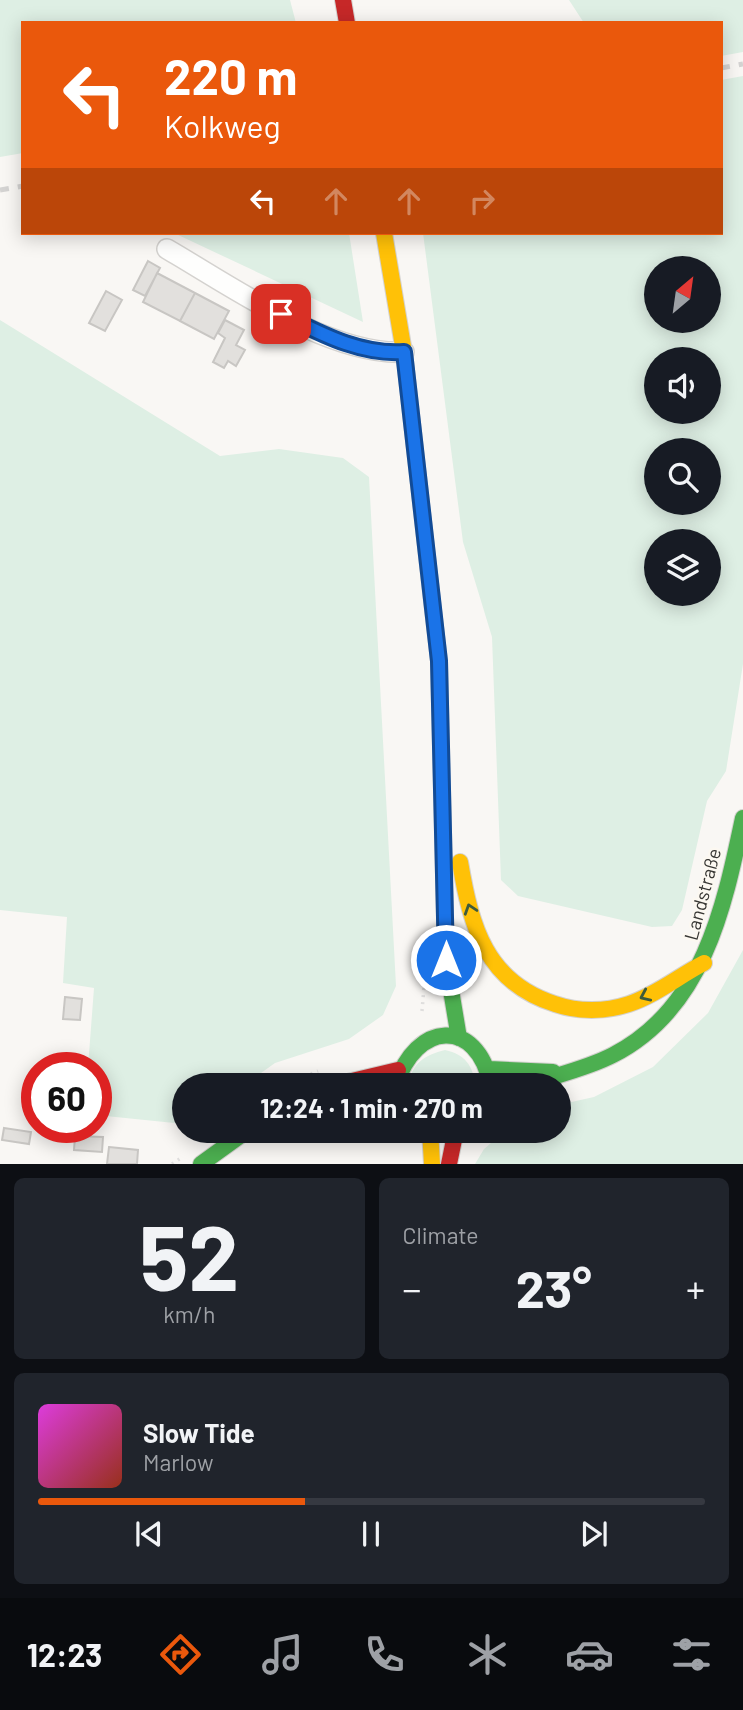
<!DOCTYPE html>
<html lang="en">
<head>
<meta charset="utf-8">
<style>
	:root { --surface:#171b24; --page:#20242c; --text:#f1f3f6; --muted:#9ea1a6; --line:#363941; --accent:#ea580c }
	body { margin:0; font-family:Barlow,sans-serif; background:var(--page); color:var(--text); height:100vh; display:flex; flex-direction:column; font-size:26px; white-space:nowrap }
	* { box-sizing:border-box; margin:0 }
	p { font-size:23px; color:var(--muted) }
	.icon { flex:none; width:38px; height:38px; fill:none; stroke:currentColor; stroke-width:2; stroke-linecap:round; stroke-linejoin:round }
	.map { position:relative; height:1164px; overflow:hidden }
	.side { display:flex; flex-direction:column; gap:14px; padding:14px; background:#0d0f14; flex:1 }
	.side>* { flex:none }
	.guide { position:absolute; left:21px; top:21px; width:702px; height:214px; border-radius:0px; box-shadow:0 4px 18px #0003; background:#ea580c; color:#fff; overflow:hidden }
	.needle { width:46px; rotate:29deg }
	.tools { position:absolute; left:644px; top:256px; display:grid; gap:14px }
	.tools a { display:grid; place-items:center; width:77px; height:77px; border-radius:50%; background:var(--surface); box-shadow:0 4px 18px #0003; font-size:35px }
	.speed { position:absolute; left:21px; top:1052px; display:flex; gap:14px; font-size:35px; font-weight:700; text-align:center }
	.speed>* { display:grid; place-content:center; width:91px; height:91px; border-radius:50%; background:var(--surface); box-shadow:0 4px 18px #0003; line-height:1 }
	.speed .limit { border:10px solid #d22; background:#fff; color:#111 }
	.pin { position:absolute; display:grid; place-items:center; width:60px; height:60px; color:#fff; margin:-30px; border-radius:14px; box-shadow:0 4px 10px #0006 }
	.me { position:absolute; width:77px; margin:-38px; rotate:0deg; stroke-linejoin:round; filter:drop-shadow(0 0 5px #0008) }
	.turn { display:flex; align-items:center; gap:24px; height:147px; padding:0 28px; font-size:32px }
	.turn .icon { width:91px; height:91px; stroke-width:2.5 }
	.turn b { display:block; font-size:49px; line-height:60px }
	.lanes { display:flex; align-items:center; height:66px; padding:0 28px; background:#0003; justify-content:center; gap:35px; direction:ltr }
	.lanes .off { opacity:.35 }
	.big { font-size:52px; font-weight:700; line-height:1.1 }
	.side .tile { flex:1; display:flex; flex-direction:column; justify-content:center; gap:10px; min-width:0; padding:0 24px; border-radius:10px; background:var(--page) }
	.side .dial { align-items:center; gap:0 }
	.dial b { font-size:91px; line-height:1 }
	.song { display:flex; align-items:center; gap:21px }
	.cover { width:84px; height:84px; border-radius:10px; background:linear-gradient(135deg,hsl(300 70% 55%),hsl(10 70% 35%)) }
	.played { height:7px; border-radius:4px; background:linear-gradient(90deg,var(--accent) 40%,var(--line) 40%) }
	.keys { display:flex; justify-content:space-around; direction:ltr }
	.heat { display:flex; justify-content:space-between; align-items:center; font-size:38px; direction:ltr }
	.side .tiles { flex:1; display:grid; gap:14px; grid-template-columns:1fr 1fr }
	.tile:last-child { grid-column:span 2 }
	.trip { position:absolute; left:172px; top:1073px; width:399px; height:70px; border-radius:35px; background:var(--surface); box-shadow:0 4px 18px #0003; font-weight:700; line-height:70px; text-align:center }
	.menu { display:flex; height:112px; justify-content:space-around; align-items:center; background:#090b0e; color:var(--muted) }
	.menu .icon { width:49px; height:49px }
	.menu .active { color:var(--accent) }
	.menu b { font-size:32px; color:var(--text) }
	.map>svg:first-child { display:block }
	.green { fill:#deefe4; fill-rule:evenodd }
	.building { fill:#e2e0dd; stroke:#c8c6c3; stroke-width:2 }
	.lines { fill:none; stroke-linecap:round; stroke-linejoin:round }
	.street-casing { stroke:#d4d2cf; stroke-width:22 }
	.fast-casing { stroke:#d4d2cf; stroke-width:18 }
	.slow-casing { stroke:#d4d2cf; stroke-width:18 }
	.jam-casing { stroke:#d4d2cf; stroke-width:18 }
	.path { stroke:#dfdedd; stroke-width:3.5; stroke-dasharray:2 5; stroke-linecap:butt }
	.street { stroke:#fefefd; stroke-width:19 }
	.fast { stroke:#4caf50; stroke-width:16 }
	.slow { stroke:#ffc107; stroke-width:16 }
	.jam { stroke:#c62828; stroke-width:16 }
	.rail { stroke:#d4d3d2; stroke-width:5; stroke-dasharray:9 9; stroke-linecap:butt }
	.oneway { stroke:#3e5b3c }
	.route-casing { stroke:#114b97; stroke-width:18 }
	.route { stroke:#1a73e8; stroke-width:12 }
	.labels { text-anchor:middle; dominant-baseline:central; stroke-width:5; stroke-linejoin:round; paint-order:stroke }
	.street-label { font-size:19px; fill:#383734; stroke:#fcf8f1 }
</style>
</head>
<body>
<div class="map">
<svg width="743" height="1164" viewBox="0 0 743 1164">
	<rect width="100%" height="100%" fill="#f9f7f4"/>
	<!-- green -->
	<path class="green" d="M0 0H290L296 23H23V153L0 157Z
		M569 0H743V52L721 56V23H584Z
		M743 76V664L726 771 707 801 682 910 672 926 652 927 518 896 501 880 492 637 463 542 423 233H721V80ZM656 268H709V320H656ZM656 359H709V411H656ZM656 450H709V502H656ZM656 541H709V593H656Z
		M174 233H349L363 322Z
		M0 320 220 456 279 449 343 458 369 477 396 986 383 1015 349 1039 275 1063 244 1085H184V1124L96 1115V1068L88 1067 94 988 63 983 67 917 0 910Z
		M743 950V1164H475L484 1149 505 1131 558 1130V1105L594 1097 653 1067 708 1013Z
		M445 1050C466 1055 472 1065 476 1085H409C411 1063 425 1055 445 1050Z"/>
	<!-- building -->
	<path class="building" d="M148 261 160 268 145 296 133 290Z
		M157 273 195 293 180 321 143 302Z
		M106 291 122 300 105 331 89 323Z
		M195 293 229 311 214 339 180 321Z
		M225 320 244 330 236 345 245 350 236 366 228 361 224 368 213 362 225 338 218 333Z
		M65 997 82 999 80 1020 63 1019Z
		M4 1128 31 1132 29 1144 2 1140Z
		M75 1136 103 1137 102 1152 74 1150Z
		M109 1147 138 1150 137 1164H107Z"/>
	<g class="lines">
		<defs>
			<path id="street" d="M167 249C231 286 329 356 404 352"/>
			<path id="fast" d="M435 627 439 661 446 960 459 1038
				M489 1069 553 1072
				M396 1085C415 1022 477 1016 491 1085
				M527 1085C556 1075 586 1069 613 1055 703 1009 724 908 743 818
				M201 1164 248 1130"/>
			<path id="slow" d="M384 233 404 352 435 627
				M460 862C471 927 486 982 555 1004 578 1012 605 1012 629 1004 656 995 679 976 704 963
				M430 1130 432 1164"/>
			<path id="jam" d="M343 0 347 23
				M335 1085 398 1070
				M449 1164 456 1130"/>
		</defs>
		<!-- street casing -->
		<use href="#street" class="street-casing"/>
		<!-- fast casing -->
		<use href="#fast" class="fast-casing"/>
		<!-- slow casing -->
		<use href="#slow" class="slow-casing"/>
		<!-- jam casing -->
		<use href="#jam" class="jam-casing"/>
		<!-- path -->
		<path class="path" d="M422 1011 424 987
			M285 1085 318 1071
			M396 1130 407 1141
			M269 1136 280 1130
			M480 1136 486 1130
			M172 1164 181 1158"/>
		<!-- street -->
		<use href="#street" class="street"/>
		<!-- fast -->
		<use href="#fast" class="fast"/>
		<!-- slow -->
		<use href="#slow" class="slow"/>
		<!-- jam -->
		<use href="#jam" class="jam"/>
		<!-- rail -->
		<path class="rail" d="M721 68 743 64
			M0 190 23 186"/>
	</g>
	<!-- one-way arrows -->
	<defs><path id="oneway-chevron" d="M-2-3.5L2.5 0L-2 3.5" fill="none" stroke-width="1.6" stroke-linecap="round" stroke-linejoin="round" transform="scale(1.75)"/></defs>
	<g class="oneway">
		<use href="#oneway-chevron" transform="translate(470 909) rotate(-108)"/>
		<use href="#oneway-chevron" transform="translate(645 996) rotate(156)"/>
	</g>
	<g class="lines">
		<defs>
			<path id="route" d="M281 314C320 333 359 355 404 352L439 661 446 960"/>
		</defs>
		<!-- route casing -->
		<use href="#route" class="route-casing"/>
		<!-- route -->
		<use href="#route" class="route"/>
	</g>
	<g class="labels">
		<!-- street labels -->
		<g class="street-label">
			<text transform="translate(702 894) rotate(-75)">Landstraße</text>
		</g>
	</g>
</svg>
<div class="tools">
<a><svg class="needle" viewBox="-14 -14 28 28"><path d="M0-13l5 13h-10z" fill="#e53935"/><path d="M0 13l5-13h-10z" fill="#9ea1a6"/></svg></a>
<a><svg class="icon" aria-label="sound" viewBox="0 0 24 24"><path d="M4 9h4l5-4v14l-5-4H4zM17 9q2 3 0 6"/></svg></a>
<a><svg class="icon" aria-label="search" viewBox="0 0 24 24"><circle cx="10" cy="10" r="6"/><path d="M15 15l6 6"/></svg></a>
<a><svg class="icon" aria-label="layers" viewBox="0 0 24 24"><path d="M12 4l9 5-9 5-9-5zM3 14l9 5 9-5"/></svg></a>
</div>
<div class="speed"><div class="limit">60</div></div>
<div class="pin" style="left:281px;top:314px;background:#d93025"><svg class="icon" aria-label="arrive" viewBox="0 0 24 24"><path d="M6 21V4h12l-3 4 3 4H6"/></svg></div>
<svg class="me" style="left:446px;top:960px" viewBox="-20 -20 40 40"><circle r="17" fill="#1a73e8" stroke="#fff" stroke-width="3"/><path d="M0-11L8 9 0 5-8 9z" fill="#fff"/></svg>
<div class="trip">12:24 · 1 min · 270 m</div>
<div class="guide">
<div class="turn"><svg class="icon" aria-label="left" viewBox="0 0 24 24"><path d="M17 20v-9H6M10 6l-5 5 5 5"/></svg><div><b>220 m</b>Kolkweg</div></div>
<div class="lanes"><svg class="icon" aria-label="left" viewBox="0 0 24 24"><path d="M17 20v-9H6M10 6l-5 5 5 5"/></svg><svg class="icon off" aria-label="ahead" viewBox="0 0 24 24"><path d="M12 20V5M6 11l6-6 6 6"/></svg><svg class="icon off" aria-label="ahead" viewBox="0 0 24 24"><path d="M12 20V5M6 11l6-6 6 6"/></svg><svg class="icon off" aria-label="right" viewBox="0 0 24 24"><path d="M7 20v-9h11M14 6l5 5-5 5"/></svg></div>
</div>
</div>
<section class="side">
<div class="tiles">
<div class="tile dial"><b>52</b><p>km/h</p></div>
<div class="tile"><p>Climate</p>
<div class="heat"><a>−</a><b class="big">23°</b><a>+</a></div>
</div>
<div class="tile">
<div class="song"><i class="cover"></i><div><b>Slow Tide</b><p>Marlow</p></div></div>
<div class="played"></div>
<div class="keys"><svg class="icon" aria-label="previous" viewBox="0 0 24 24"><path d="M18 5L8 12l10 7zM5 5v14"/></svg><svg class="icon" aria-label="pause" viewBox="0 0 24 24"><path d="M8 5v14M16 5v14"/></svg><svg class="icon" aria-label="next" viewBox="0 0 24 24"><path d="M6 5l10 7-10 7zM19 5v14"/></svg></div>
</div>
</div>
</section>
<nav class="menu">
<b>12:23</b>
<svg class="icon active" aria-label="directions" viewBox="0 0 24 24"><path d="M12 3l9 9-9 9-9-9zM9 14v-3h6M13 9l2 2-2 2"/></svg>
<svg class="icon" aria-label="music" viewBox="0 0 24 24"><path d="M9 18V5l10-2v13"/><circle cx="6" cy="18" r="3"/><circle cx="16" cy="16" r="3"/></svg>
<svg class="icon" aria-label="phone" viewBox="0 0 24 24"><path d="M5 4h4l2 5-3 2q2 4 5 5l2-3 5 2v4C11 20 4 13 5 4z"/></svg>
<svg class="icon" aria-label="climate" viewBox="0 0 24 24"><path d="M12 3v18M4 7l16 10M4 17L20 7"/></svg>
<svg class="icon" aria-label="car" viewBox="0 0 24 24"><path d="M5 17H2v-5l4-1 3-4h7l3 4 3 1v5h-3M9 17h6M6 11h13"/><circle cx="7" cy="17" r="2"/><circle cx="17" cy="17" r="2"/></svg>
<svg class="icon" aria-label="filters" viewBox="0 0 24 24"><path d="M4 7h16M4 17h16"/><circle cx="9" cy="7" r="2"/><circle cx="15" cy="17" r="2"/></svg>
</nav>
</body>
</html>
